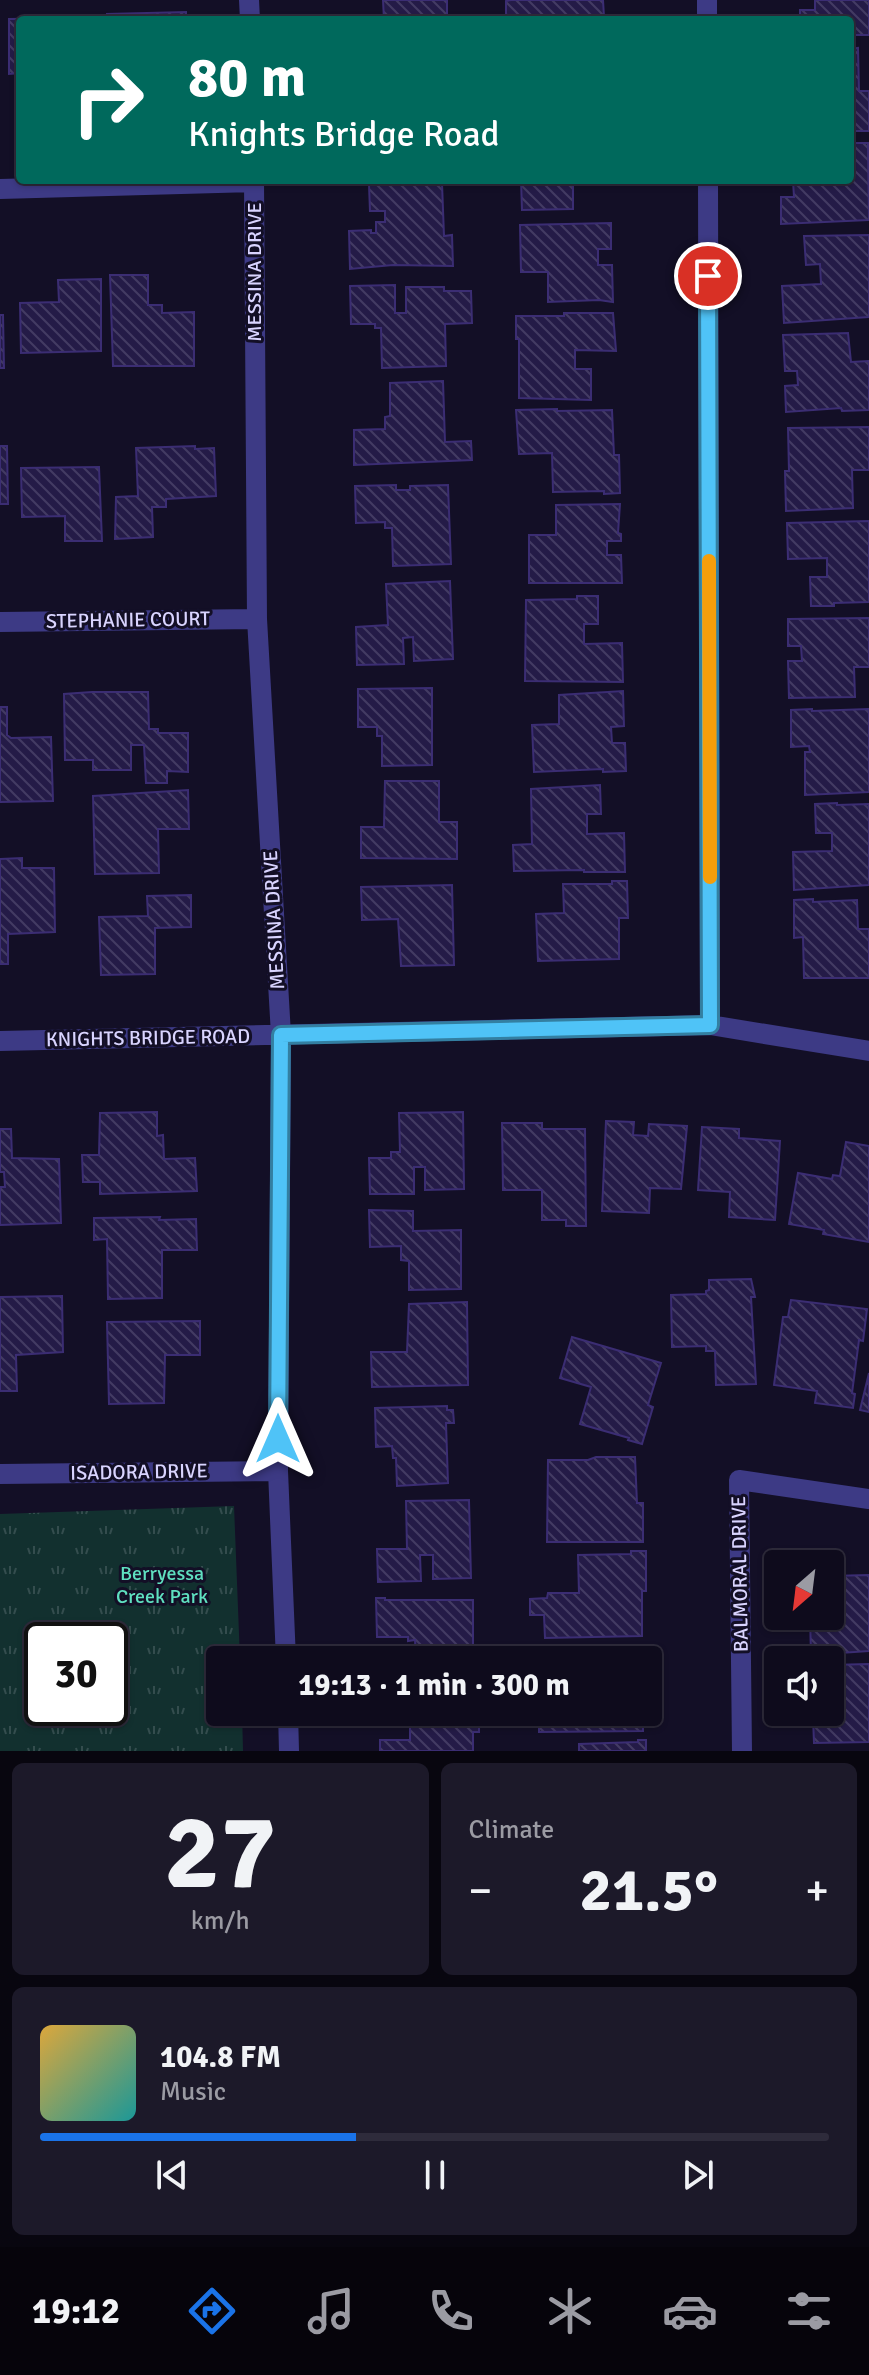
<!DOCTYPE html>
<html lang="en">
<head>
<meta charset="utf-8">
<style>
	:root { --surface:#0e0b1c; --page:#1c1929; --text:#f1f3f6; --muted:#9b9ba3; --line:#2e2b3b; --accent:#1a73e8 }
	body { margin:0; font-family:Signika,sans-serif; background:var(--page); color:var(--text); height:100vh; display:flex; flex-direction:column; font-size:30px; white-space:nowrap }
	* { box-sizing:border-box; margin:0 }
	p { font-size:26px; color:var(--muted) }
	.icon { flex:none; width:44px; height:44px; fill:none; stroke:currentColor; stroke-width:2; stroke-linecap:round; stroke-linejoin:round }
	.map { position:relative; height:1751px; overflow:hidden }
	.panel { display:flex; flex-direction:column; gap:12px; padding:12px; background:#08060f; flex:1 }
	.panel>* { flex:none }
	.banner { position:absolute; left:16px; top:16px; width:838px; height:168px; border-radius:8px; box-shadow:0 2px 6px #0004,0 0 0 2px var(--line); background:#00695c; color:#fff; overflow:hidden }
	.needle { width:52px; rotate:208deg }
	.controls { position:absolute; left:764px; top:1550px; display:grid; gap:16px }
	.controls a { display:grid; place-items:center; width:80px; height:80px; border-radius:8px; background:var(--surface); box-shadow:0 2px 6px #0004,0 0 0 2px var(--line); font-size:40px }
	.speed { position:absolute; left:24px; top:1622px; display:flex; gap:16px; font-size:40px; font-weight:700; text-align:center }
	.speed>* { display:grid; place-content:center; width:104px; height:104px; border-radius:50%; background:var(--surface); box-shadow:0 2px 6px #0004,0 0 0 2px var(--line); line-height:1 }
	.speed .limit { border:4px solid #111; border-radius:12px; background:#fff; color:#111 }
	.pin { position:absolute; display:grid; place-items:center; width:68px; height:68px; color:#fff; margin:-34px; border:4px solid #fff; border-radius:50%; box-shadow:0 2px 8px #0007 }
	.me { position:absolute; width:88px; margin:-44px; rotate:0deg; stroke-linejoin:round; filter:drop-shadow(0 0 6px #0008) }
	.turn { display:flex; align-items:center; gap:28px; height:168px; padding:0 40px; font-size:36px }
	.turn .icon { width:104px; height:104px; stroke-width:2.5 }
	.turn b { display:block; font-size:56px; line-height:68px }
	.big { font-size:60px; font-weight:700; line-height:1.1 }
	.panel .card { flex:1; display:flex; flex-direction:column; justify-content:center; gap:12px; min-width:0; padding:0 28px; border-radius:12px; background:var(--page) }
	.panel .dial { align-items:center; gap:0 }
	.dial b { font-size:104px; line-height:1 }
	.song { display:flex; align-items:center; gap:24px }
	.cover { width:96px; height:96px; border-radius:12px; background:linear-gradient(135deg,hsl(40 70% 55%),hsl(180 70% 35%)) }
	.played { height:8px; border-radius:4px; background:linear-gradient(90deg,var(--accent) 40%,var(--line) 40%) }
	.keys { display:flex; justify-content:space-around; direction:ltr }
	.heat { display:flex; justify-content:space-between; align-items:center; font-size:44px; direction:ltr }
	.panel .tiles { flex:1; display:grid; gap:12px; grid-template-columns:1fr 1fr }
	.card:last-child { grid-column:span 2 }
	.trip { position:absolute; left:206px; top:1646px; width:456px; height:80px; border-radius:8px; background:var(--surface); box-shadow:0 2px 6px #0004,0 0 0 2px var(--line); font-weight:700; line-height:80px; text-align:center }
	.dock { display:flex; height:128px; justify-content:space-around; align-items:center; background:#06040b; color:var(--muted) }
	.dock .icon { width:56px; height:56px }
	.dock .selected { color:var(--accent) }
	.dock b { font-size:36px; color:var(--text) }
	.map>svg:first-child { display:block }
	.grass { fill:url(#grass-tufts); fill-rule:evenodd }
	.building { fill:url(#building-back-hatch); stroke:#3b2d73; stroke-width:2 }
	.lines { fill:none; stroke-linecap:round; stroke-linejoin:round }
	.minor { stroke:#3d3a85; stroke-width:20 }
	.route-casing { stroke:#337fa1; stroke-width:20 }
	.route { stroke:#4fc3f7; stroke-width:14 }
	.slow { stroke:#f59e0b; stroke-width:14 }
	.labels { text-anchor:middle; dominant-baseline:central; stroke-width:6; stroke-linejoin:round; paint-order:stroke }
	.street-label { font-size:20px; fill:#d9d4ff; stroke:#130f26 }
	.park-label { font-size:20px; fill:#5fe0c0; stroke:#130f26 }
</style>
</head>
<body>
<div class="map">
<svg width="869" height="1751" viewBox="0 0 869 1751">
	<defs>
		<pattern id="grass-tufts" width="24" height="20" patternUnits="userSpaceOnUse" patternTransform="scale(2)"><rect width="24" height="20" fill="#12302f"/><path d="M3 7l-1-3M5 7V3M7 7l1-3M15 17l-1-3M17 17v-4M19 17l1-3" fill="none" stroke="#344d4e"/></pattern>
		<pattern id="building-back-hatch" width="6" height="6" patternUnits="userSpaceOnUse" patternTransform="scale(2)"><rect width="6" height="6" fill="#241b47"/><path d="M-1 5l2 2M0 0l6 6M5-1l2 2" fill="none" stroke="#433b63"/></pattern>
	</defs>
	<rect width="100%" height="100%" fill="#130f26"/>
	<!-- grass -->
	<path class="grass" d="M234 1506 240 1660H220V1712H242L243 1751H0V1514ZM42 1640H110V1708H42Z"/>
	<!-- building -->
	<path class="building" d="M383 0H447V20H375H384Z
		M603 0 604 17 506 20V1L511 0Z
		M815 0H869V35H850V20H800V10H815Z
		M186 12V20H107V14Z
		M67 18V20H20V73L9 74V19Z
		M858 48 859 91H869V131H854L853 129H850V49Z
		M850 143H868L869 220 781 224V197H794L793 181 781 180H850Z
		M521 180H573V209L522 210Z
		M442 183 444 236 452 235 453 266 393 265 350 269 349 231 371 230V233H376V222H385V211H370L369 185Z
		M611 223V249H598V265H612L613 302 599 300 548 302V272H521L520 225Z
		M869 235V317L784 323 782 286 821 284 820 264 806 265 804 236Z
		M110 275H148V305H162V313L194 312V366H113Z
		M101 279V351L21 353 20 303 59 302 58 280Z
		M395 285V313H406V287H444V291H471L472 323 445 324 446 366 382 368 381 328H375V324H351L350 286Z
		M564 313H613L616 351 575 350V369H591V400L519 398V339H516V316H564Z
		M0 315H3L4 368H0Z
		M848 333 851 362 869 361V410L842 411 841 408 786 412 785 386 798 385 797 371H785L783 335Z
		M443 381 445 442 471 441 472 460 354 465V430L385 429V417L390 416V383Z
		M557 409V411L612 410 614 455H619L620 493 604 494V491L553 492 552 453 519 454 516 410Z
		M869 427V470H852L853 508 786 511 785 471H789L788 428Z
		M0 446H7L8 504H0Z
		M195 446V449L214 448 216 496 166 499V507H152L153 537 115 539 116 497 138 496 136 448Z
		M99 467 102 541H65V516L22 517 21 468Z
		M396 485V490H410V486L448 485 451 564 393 566 392 528H385V522L356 523 355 486Z
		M620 504 618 533 621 534V541H607V555H621L622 583H529V535H556V505Z
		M869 521V602L834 603V606H811L810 577H827V558L788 559 787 523Z
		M450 581 453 659 414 661 413 637 403 638 404 664 357 665 356 627 388 625 386 584Z
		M577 596H598V624H584V644L622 643 623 682 525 681 526 600 577 599Z
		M869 618V667H854L855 697 789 698 788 661H802L801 646H788V619Z
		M432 688V765L382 766V736H377V727H358V689Z
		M623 691 624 726 611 727 612 743H625L626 771 603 772V769L534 772 532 725 559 724V695Z
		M92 692H148L149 729H158V733H188V772L167 771V783H146L144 745H131V770H93V760H65L64 694Z
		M0 707H7V735L11 738 51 737 53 801 0 802Z
		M812 709V711L869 709V792L805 795V752H810L809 746 791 747V710Z
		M385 781H439V822H457V859L361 858V827H384Z
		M600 785 601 814H587V834L624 833 625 872H584V870L514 871 513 845 532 844 531 789Z
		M188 790 189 829H158L159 873 95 874 93 796Z
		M837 803V805L869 804V885L794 890 793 852 832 851V833H816L815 804Z
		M22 858V868H54L55 932 8 934V964H0V859Z
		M612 881H627L628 918H619V959L538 961 536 914 564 913 563 884H612Z
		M452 885 454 965 401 966 398 919 362 920 361 887Z
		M191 895V927L155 928V974L101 975 99 917 148 916 147 896Z
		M813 899V902L857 900 858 929H869V978H804L803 937 794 938V900Z
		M157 1112V1136L163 1135 164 1159 195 1158 197 1191 100 1194V1182H83L82 1155H99L100 1113Z
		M463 1112 464 1189 425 1190V1167H414V1194H370L369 1158H391V1152H400L399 1113Z
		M606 1121 634 1122 633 1135 648 1136 649 1124 687 1126 681 1189 650 1188 649 1213 602 1211Z
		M502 1123H542V1129H585L586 1226H566V1220H542V1190H503Z
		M702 1127 739 1129V1138L780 1141 775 1220 729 1217 730 1192 698 1190Z
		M0 1129H11L12 1158 59 1159 61 1223 0 1225V1187H5L4 1172H0Z
		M846 1142 869 1146V1242L823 1234 824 1230 789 1224 798 1173 832 1179 833 1175 840 1176Z
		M369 1210 413 1211V1231L461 1230V1289L409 1290V1261L401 1260V1246L370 1247Z
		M160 1217 159 1220 196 1219 197 1250H162V1298L108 1299 107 1239 94 1240V1218Z
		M751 1279 755 1297H751L756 1384 716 1385 715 1351H706V1346L672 1347 671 1295 706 1294V1291L709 1290V1280Z
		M62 1296 63 1352 16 1355 17 1391H0V1297Z
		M791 1300 867 1309 863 1341 859 1340 852 1393 855 1394 853 1408 815 1403 817 1391 774 1385 783 1317H788Z
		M467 1302 468 1385 372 1387 371 1352H407L409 1304Z
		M200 1321V1355H165L164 1403 109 1404 107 1322Z
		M572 1337 661 1363 648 1405 653 1407 642 1444 628 1440 629 1438 580 1424 591 1387 560 1378Z
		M869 1373V1412L860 1410Z
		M447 1406V1410H453L454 1423H446L448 1483 397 1486 396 1458H393L392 1446 376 1447 375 1408Z
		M596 1457H635L637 1503H643V1542H547L548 1460H588Z
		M469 1500 471 1578 433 1579V1555H420L421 1581 378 1582 377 1549H407L406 1501Z
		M631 1551H646V1591H642V1636L545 1638 544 1615H530V1599L547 1598 548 1593H579L578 1555 631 1554Z
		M869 1575V1651L811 1655 810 1618 830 1616V1576Z
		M376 1598H385V1600H473V1660H416L415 1640 408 1641V1637H377Z
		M628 1646V1660H560L559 1650 617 1649V1647Z
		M869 1664V1742L814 1743 813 1718 825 1717V1712H830V1665Z
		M418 1712H479V1732H473V1751H380V1740H410V1726H418Z
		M539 1712H643V1731L539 1732Z
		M638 1740H646V1751H579V1744L638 1742Z"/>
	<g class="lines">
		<!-- minor -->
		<path class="minor" d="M249 0 250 20
			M707 0V20
			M254 180 257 619 281 1035 278 1471 286 1660
			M708 180 710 1025
			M0 189 254 182
			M0 622 257 619
			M0 1041 710 1025 869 1051
			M0 1474 278 1471
			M288 1712 289 1751
			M742 1751 739 1480 869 1499"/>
	</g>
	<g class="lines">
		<defs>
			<path id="route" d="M278 1439 281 1035 710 1025 708 276"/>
		</defs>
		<!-- route casing -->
		<use href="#route" class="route-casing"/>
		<!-- route -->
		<use href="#route" class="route"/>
		<!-- slow -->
		<path class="slow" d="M709 561 710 877"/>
	</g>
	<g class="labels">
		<!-- street labels -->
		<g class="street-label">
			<text transform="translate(254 272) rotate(-90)">MESSINA DRIVE</text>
			<text transform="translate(128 620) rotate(-1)">STEPHANIE COURT</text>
			<text transform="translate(274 920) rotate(-93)">MESSINA DRIVE</text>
			<text transform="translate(148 1038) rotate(-1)">KNIGHTS BRIDGE ROAD</text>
			<text transform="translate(139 1472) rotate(-1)">ISADORA DRIVE</text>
			<text transform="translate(740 1574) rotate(-91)">BALMORAL DRIVE</text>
		</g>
		<!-- park labels -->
		<g class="park-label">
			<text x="162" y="1573">Berryessa<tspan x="162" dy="23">Creek Park</tspan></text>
		</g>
	</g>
</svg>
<div class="controls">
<a><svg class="needle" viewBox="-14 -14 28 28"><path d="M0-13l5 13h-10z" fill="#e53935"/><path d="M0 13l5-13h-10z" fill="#9b9ba3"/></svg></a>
<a><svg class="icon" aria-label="sound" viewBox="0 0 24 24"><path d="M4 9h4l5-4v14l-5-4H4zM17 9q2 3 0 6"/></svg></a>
</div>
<div class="speed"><div class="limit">30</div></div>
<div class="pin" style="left:708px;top:276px;background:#d93025"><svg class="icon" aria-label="arrive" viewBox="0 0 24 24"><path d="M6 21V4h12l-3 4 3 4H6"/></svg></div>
<svg class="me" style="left:278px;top:1439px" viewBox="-20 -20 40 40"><path d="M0-17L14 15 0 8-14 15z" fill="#4fc3f7" stroke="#fff" stroke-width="4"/></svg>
<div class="trip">19:13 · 1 min · 300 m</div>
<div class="banner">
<div class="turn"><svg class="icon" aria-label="right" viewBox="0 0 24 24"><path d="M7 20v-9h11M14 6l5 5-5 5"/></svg><div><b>80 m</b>Knights Bridge Road</div></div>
</div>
</div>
<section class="panel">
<div class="tiles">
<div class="card dial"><b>27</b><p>km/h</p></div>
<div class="card"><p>Climate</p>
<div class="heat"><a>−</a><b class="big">21.5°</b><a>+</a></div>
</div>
<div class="card">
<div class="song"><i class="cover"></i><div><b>104.8 FM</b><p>Music</p></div></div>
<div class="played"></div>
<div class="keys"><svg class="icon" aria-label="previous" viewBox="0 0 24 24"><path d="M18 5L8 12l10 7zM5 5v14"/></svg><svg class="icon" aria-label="pause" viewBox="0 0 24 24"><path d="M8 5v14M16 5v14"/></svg><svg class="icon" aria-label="next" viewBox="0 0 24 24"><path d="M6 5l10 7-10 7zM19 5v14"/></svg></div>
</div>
</div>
</section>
<nav class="dock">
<b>19:12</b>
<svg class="icon selected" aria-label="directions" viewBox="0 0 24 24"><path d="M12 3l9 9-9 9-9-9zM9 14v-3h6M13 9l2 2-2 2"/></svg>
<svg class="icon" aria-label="music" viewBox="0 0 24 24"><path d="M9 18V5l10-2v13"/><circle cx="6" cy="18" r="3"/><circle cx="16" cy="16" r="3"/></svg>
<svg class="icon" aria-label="phone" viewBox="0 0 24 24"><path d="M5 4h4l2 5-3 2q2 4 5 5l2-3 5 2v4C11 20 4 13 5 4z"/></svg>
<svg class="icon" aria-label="climate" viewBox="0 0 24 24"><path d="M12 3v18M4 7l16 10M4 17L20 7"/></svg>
<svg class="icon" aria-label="car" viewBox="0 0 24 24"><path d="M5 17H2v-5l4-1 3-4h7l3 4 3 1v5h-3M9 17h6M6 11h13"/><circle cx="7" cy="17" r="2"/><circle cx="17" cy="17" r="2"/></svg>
<svg class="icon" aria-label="filters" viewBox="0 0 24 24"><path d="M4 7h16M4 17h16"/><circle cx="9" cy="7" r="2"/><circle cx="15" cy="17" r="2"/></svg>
</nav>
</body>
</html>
